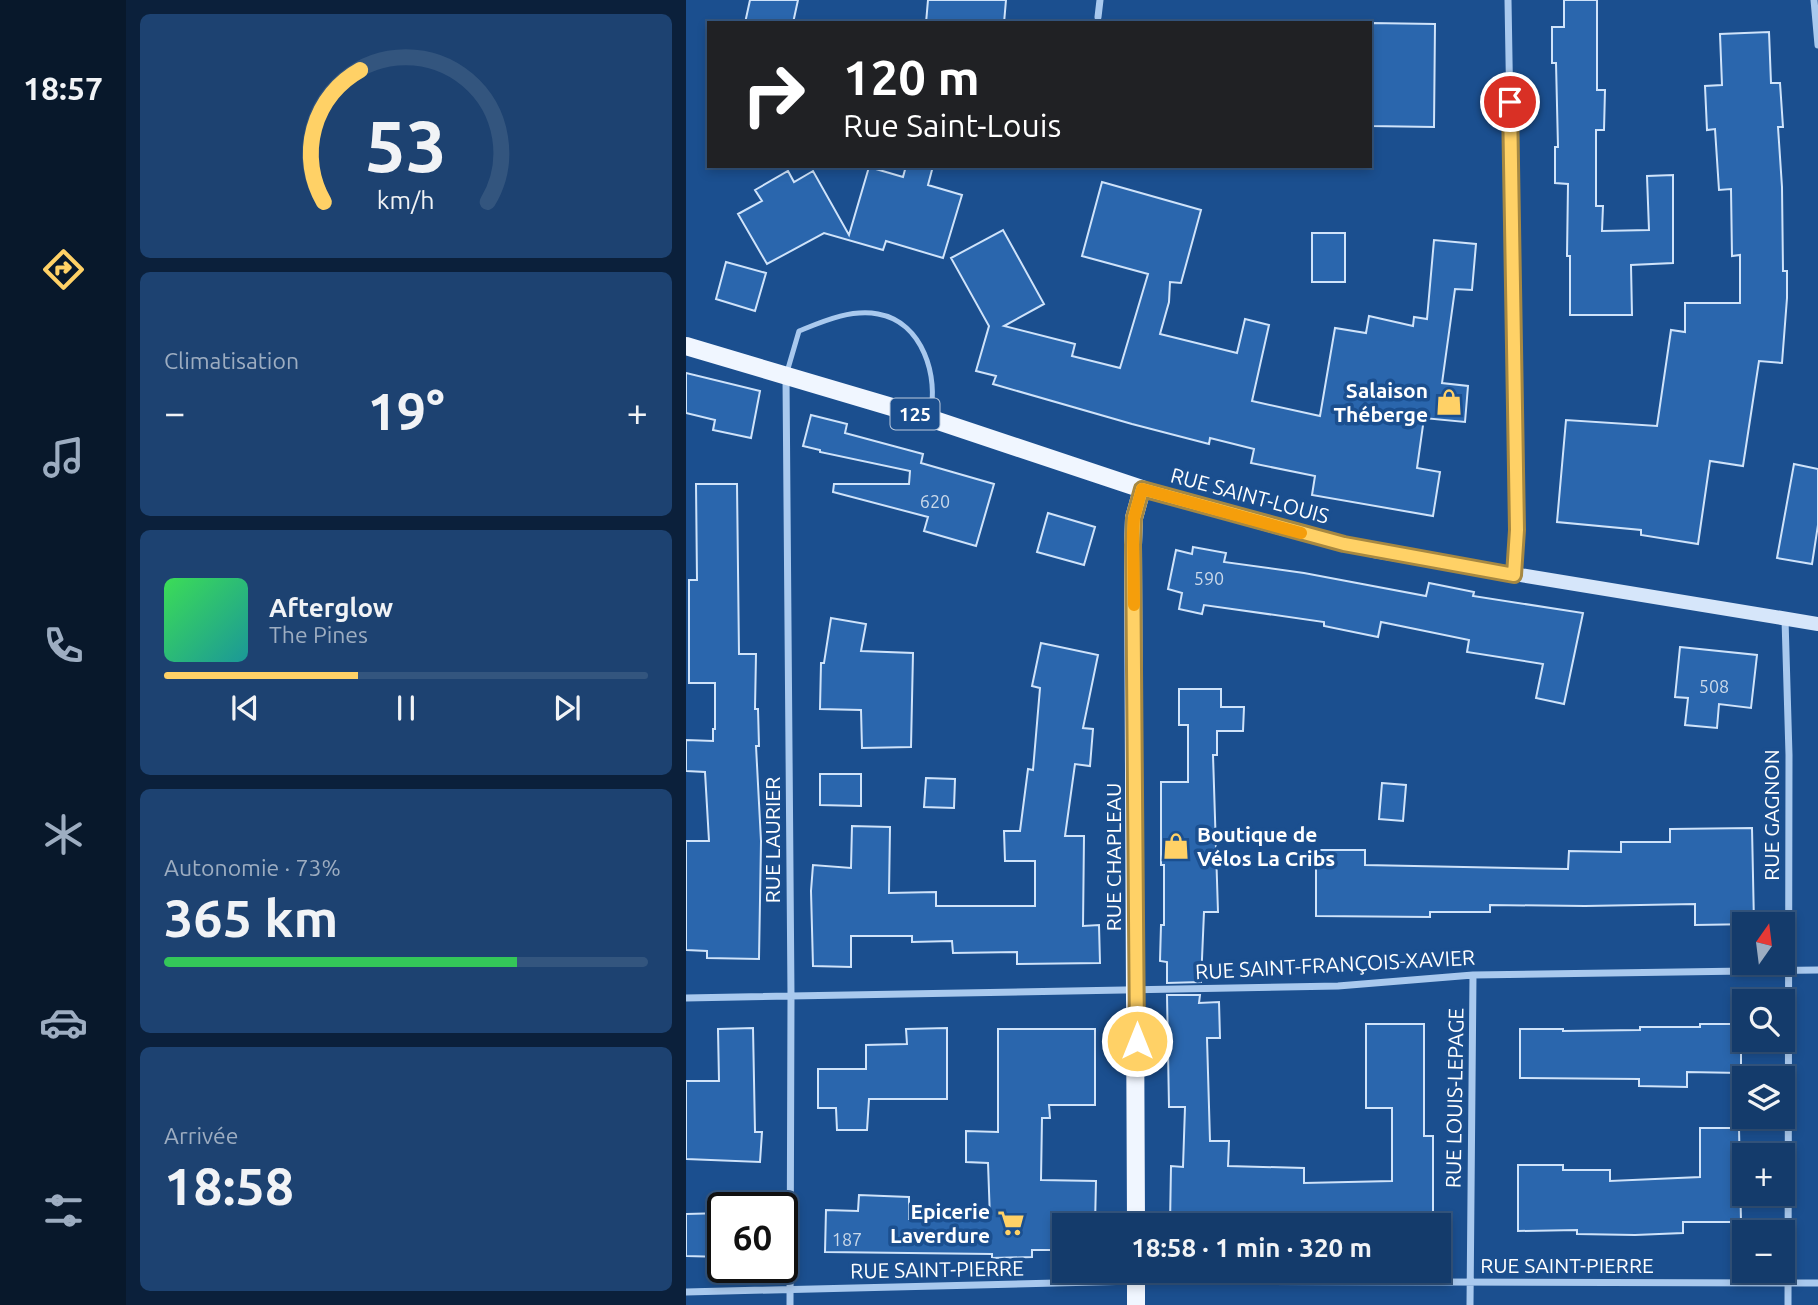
<!DOCTYPE html>
<html lang="fr">
<head>
<meta charset="utf-8">
<style>
	:root { --surface:#143b6b; --page:#1d4271; --text:#f1f3f6; --muted:#9dadc1; --line:#33557e; --accent:#ffd166 }
	body { margin:0; font-family:Ubuntu,sans-serif; background:var(--page); color:var(--text); height:100vh; display:flex; flex-direction:column; font-size:26px; white-space:nowrap }
	* { box-sizing:border-box; margin:0 }
	p { font-size:23px; color:var(--muted) }
	.icon { flex:none; width:38px; height:38px; fill:none; stroke:currentColor; stroke-width:2; stroke-linecap:round; stroke-linejoin:round }
	.map { position:relative; flex:1; overflow:hidden }
	.panel { display:flex; flex-direction:column; gap:14px; padding:14px; background:#0b203b; width:560px }
	.panel>* { flex:none }
	.hud { position:absolute; left:21px; top:21px; width:665px; height:147px; border-radius:0px; box-shadow:0 4px 10px #0003,0 0 0 2px var(--line); background:#202124; color:#fff; overflow:hidden }
	.needle { width:46px; rotate:14deg }
	.buttons { position:absolute; left:1046px; top:912px; display:grid; gap:14px }
	.buttons a { display:grid; place-items:center; width:63px; height:63px; border-radius:0px; background:var(--surface); box-shadow:0 4px 10px #0003,0 0 0 2px var(--line); font-size:35px }
	.speed { position:absolute; left:21px; top:1192px; display:flex; gap:14px; font-size:35px; font-weight:700; text-align:center }
	.speed>* { display:grid; place-content:center; width:91px; height:91px; border-radius:50%; background:var(--surface); box-shadow:0 4px 10px #0003,0 0 0 2px var(--line); line-height:1 }
	.speed .limit { border:4px solid #111; border-radius:10px; background:#fff; color:#111 }
	.pin { position:absolute; display:grid; place-items:center; width:60px; height:60px; color:#fff; margin:-30px; border:4px solid #fff; border-radius:50%; box-shadow:0 2px 7px #0007 }
	.me { position:absolute; width:77px; margin:-38px; rotate:0deg; stroke-linejoin:round; filter:drop-shadow(0 0 5px #0008) }
	.turn { display:flex; align-items:center; gap:24px; height:147px; padding:0 21px; font-size:32px }
	.turn .icon { width:91px; height:91px; stroke-width:2.5 }
	.turn b { display:block; font-size:49px; line-height:60px }
	.big { font-size:52px; font-weight:700; line-height:1.1 }
	.panel .tile { flex:1; display:flex; flex-direction:column; justify-content:center; gap:10px; min-width:0; padding:0 24px; border-radius:10px; background:var(--page) }
	.panel .dial { align-items:center; gap:0 }
	.dial svg { height:182px; overflow:visible; fill:none; stroke:var(--line); stroke-width:7; stroke-linecap:round; text-anchor:middle }
	.dial text { fill:var(--text); stroke:none }
	.song { display:flex; align-items:center; gap:21px }
	.cover { width:84px; height:84px; border-radius:10px; background:linear-gradient(135deg,hsl(130 70% 55%),hsl(180 70% 35%)) }
	.played { height:7px; border-radius:4px; background:linear-gradient(90deg,var(--accent) 40%,var(--line) 40%) }
	.keys { display:flex; justify-content:space-around; direction:ltr }
	.heat { display:flex; justify-content:space-between; align-items:center; font-size:38px; direction:ltr }
	.charge { height:10px; border-radius:5px; background:linear-gradient(90deg,#34c759 73%,var(--line) 0) }
	.trip { position:absolute; left:366px; top:1213px; width:399px; height:70px; border-radius:0px; background:var(--surface); box-shadow:0 4px 10px #0003,0 0 0 2px var(--line); font-weight:700; line-height:70px; text-align:center }
	main { display:flex; flex:1; min-height:0 }
	.tabs { display:flex; flex-direction:column; width:126px; justify-content:space-around; align-items:center; background:#08182b; color:var(--muted) }
	.tabs .icon { width:49px; height:49px }
	.tabs .selected { color:var(--accent) }
	.tabs b { font-size:32px; color:var(--text) }
	.map>svg:first-child { display:block }
	.building { fill:#2a66ad; stroke:#cfe3fa; stroke-width:2 }
	.lines { fill:none; stroke-linecap:round; stroke-linejoin:round }
	.service { stroke:#a9c9ee; stroke-width:5 }
	.minor { stroke:#a9c9ee; stroke-width:7 }
	.secondary { stroke:#d6e6fa; stroke-width:14 }
	.primary { stroke:#f0f6ff; stroke-width:18 }
	.route-casing { stroke:#a68842; stroke-width:18 }
	.route { stroke:#ffd166; stroke-width:12 }
	.slow { stroke:#f59e0b; stroke-width:12 }
	.labels { text-anchor:middle; dominant-baseline:central; stroke-width:7; stroke-linejoin:round; paint-order:stroke }
	.number-label { font-size:18px; fill:#cad9ea }
	.shield { fill:#1b4f8f; stroke:#bbcadd; stroke-width:2 }
	.shield-label { font-size:19px; font-weight:bold; fill:#fff }
	.poi-label { font-size:21px; font-weight:bold; fill:#fff; stroke:#1b4f8f; text-anchor:end }
	.street-label { font-size:21px; fill:#fff; stroke:#1b4f8f }
</style>
</head>
<body>
<main>
<nav class="tabs">
<b>18:57</b>
<svg class="icon selected" aria-label="directions" viewBox="0 0 24 24"><path d="M12 3l9 9-9 9-9-9zM9 14v-3h6M13 9l2 2-2 2"/></svg>
<svg class="icon" aria-label="music" viewBox="0 0 24 24"><path d="M9 18V5l10-2v13"/><circle cx="6" cy="18" r="3"/><circle cx="16" cy="16" r="3"/></svg>
<svg class="icon" aria-label="phone" viewBox="0 0 24 24"><path d="M5 4h4l2 5-3 2q2 4 5 5l2-3 5 2v4C11 20 4 13 5 4z"/></svg>
<svg class="icon" aria-label="climate" viewBox="0 0 24 24"><path d="M12 3v18M4 7l16 10M4 17L20 7"/></svg>
<svg class="icon" aria-label="car" viewBox="0 0 24 24"><path d="M5 17H2v-5l4-1 3-4h7l3 4 3 1v5h-3M9 17h6M6 11h13"/><circle cx="7" cy="17" r="2"/><circle cx="17" cy="17" r="2"/></svg>
<svg class="icon" aria-label="filters" viewBox="0 0 24 24"><path d="M4 7h16M4 17h16"/><circle cx="9" cy="7" r="2"/><circle cx="15" cy="17" r="2"/></svg>
</nav>
<section class="panel">
<div class="tile dial"><svg viewBox="0 0 100 80">
<path d="M14 69A42 42 0 1 1 86 69"/>
<path d="M14 69A42 42 0 0 1 30 11" stroke="#ffd166"/>
<text x="50" y="56" font-size="32" font-weight="700">53</text>
<text x="50" y="72" font-size="11">km/h</text>
</svg></div>
<div class="tile"><p>Climatisation</p>
<div class="heat"><a>−</a><b class="big">19°</b><a>+</a></div>
</div>
<div class="tile">
<div class="song"><i class="cover"></i><div><b>Afterglow</b><p>The Pines</p></div></div>
<div class="played"></div>
<div class="keys"><svg class="icon" aria-label="previous" viewBox="0 0 24 24"><path d="M18 5L8 12l10 7zM5 5v14"/></svg><svg class="icon" aria-label="pause" viewBox="0 0 24 24"><path d="M8 5v14M16 5v14"/></svg><svg class="icon" aria-label="next" viewBox="0 0 24 24"><path d="M6 5l10 7-10 7zM19 5v14"/></svg></div>
</div>
<div class="tile"><p>Autonomie · 73%</p><b class="big">365 km</b><div class="charge"></div></div>
<div class="tile"><p>Arrivée</p><b class="big">18:58</b></div>
</section>
<div class="map">
<svg width="1132" height="1305" viewBox="0 0 1132 1305">
	<rect width="100%" height="100%" fill="#1b4f8f"/>
	<!-- building -->
	<path class="building" d="M64 0H112L107 23H59Z
		M242 0H320L318 23H240Z
		M878 0H911V90H919L918 130H910V206H917L916 231 963 230 961 176 987 175V263L945 265 946 315H884V256H881L882 184 869 183V147H872L870 63H866V27H878Z
		M684 23 749 24 748 127 684 126Z
		M1083 32 1085 83H1094L1097 127H1092L1096 187 1097 271H1101V298L1096 363 1073 361 1057 466 1024 461 1012 544 955 535V530L871 522 880 420 971 426 985 330 999 332V303H1054V255L1046 256 1045 189 1033 190 1029 129 1021 130 1019 86 1036 85 1034 34Z
		M220 166H247L242 185 276 195 257 258 200 241 197 250 138 233 81 264 52 214 76 201 69 190 102 171 108 182 127 171 163 235 183 167 217 177Z
		M416 182 515 210 495 283 484 282 483 302 474 334 551 353 559 319 583 325 566 401 634 416 649 328 680 333 683 316 727 326 728 317 741 319 748 240 790 244 786 290 769 289 756 383 782 386 779 422 738 418 731 468 754 472 747 516 626 495 629 476 565 463 568 449 524 438 523 444 446 424 307 384 310 376 290 371 303 326 265 258 317 230 358 304 318 326 389 344 386 356 434 368 462 274 396 256Z
		M626 233H659V282H626Z
		M40 262 80 273 69 311 30 299Z
		M0 373 74 391 65 438 27 430 29 420 0 413Z
		M125 415 161 424 159 433 237 454 235 463 308 484 290 546 238 531 242 517 147 492 148 484H223L224 471 134 452V450L117 446Z
		M1108 464 1132 469V525L1126 564 1091 558Z
		M10 484H51L53 654H70L69 709H72L73 746H70L75 841 73 959 21 958V951L0 950V841H23L19 772 0 771V740L27 741V729H29V683H3V580H11Z
		M362 513 409 527 398 565 351 552Z
		M507 547 540 553 538 562 618 573 740 596 743 583 788 592 787 596 897 613 878 704 850 698 857 664 781 652 783 640 695 622 692 637 638 626V622L518 605 516 614 493 609 496 593 482 589 490 550 506 554Z
		M145 618 180 624 175 651 227 653 225 747 176 748 175 710 134 709 135 663H138Z
		M355 643 412 655 397 728 407 729 404 766 389 764 379 836H398L397 926 413 925 414 963 331 964V952L267 953 266 941 226 942V936H165V967L127 966 125 891 127 865 165 868 166 826 204 827 203 893 250 892V906H349V861H319L318 831H334L342 769 347 770 354 688 346 686Z
		M994 647 1071 655 1065 708 1033 704 1031 728 999 725 1002 698 989 697Z
		M493 689H535V707H558L557 731H531V755H527L532 912H518L515 982 481 983V962L474 961 475 925H478V865H475V782H502V725H493Z
		M134 774H175V806L134 805Z
		M240 778 269 779 268 808 238 807Z
		M696 783 720 785 717 821 693 819Z
		M1066 828 1068 924 1009 925V904L899 906 804 905V912H744V917L630 916V850H679V865L882 869 883 851 935 852V842H984V829Z
		M481 995H514L513 1003 533 1002 534 1038H521L524 1141H543L542 1166 618 1168V1183L706 1181V1108H680V1024H738V1136H747V1225H484L485 1166 497 1167 499 1107H483Z
		M1014 1024H1055V1073L1001 1072V1087L953 1086V1079L834 1078V1029H877V1031L954 1030V1027H1014Z
		M67 1028 69 1132H76L74 1162 0 1159V1081H33L32 1029Z
		M261 1028V1099H183L181 1130H151L150 1108H132V1069H180V1045L221 1044 220 1029Z
		M312 1029H409V1105H363L364 1118H356L355 1180 410 1181 409 1225H378V1250H346V1257L306 1258V1254L139 1252 140 1210 172 1211 173 1195 223 1197V1219H304L302 1163 280 1162V1131L312 1132Z
		M1014 1128H1053L1055 1222H997V1233L949 1235 891 1234V1230L832 1231V1165H877V1170H924V1181L1014 1177Z
		M37 1213V1257L0 1256V1214Z"/>
	<g class="lines">
		<!-- service -->
		<path class="service" d="M101 372 113 331C138 321 165 309 192 314 237 322 253 377 244 415"/>
		<!-- minor -->
		<path class="minor" d="M822 0 831 530 828 575
			M1128 0 1132 45
			M412 17 414 0
			M100 378 105 996 104 1305
			M1099 619 1103 755 1102 1305
			M0 998 652 986 787 975 1132 970
			M0 1292 450 1281 1132 1283
			M784 1305 787 975"/>
		<!-- secondary -->
		<path class="secondary" d="M456 489 597 529 688 551 1132 624"/>
		<!-- primary -->
		<path class="primary" d="M0 346 243 418 456 489 448 518 447 545 450 1225
			M450 1270V1305"/>
	</g>
	<g class="lines">
		<defs>
			<path id="route" d="M451 1041 447 545 448 518 456 489 658 544 828 575 831 530 824 102"/>
		</defs>
		<!-- route casing -->
		<use href="#route" class="route-casing"/>
		<!-- route -->
		<use href="#route" class="route"/>
		<!-- slow -->
		<path class="slow" d="M448 605 447 533 448 518 456 489 615 533"/>
	</g>
	<!-- icons -->
	<defs>
		<symbol id="shop-bare" viewBox="-9 -9 18 18"><path d="M-5-2.5h2.3a2.7 3.5 0 0 1 5.4 0H5L5.5 6h-11ZM-1.5-2.5h3a1.5 2.3 0 0 0-3 0Z" fill="#ffd166" stroke="#1b4f8f" stroke-width="2.5" paint-order="stroke"/></symbol>
		<symbol id="supermarket-bare" viewBox="-9 -9 18 18"><path d="M-6-5.5h2.5l.6 2H6L4.5 2H-2.5L-4.4-4H-6ZM-1.5 3.2a1.3 1.3 0 1 0 .1 0ZM3 3.2a1.3 1.3 0 1 0 .1 0Z" fill="#ffd166" stroke="#1b4f8f" stroke-width="2.5" paint-order="stroke"/></symbol>
	</defs>
	<g fill-rule="evenodd">
		<use href="#shop-bare" x="744" y="383" width="38" height="38"/>
		<use href="#shop-bare" x="471" y="827" width="38" height="38"/>
		<use href="#supermarket-bare" x="306" y="1204" width="38" height="38"/>
	</g>
	<g class="labels">
		<!-- number labels -->
		<g class="number-label">
			<text x="249" y="501">620</text>
			<text x="523" y="578">590</text>
			<text x="1028" y="686">508</text>
			<text x="161" y="1239">187</text>
		</g>
		<!-- shield labels -->
		<rect class="shield" x="204.5" y="398.5" width="49" height="31" rx="5"/>
		<g class="shield-label">
			<text x="229" y="414">125</text>
		</g>
		<!-- poi labels -->
		<g class="poi-label">
			<text x="742" y="390">Salaison<tspan x="742" dy="24">Théberge</tspan></text>
			<text x="511" y="834" text-anchor="start">Boutique de<tspan x="511" dy="24">Vélos La Cribs</tspan></text>
			<text x="304" y="1211">Epicerie<tspan x="304" dy="24">Laverdure</tspan></text>
		</g>
		<!-- street labels -->
		<g class="street-label">
			<text transform="translate(564 495) rotate(15)">RUE SAINT-LOUIS</text>
			<text transform="translate(1085 815) rotate(-90)">RUE GAGNON</text>
			<text transform="translate(86 840) rotate(-90)">RUE LAURIER</text>
			<text transform="translate(427 857) rotate(-90)">RUE CHAPLEAU</text>
			<text transform="translate(649 964) rotate(-3)">RUE SAINT-FRANÇOIS-XAVIER</text>
			<text transform="translate(768 1098) rotate(-89)">RUE LOUIS-LEPAGE</text>
			<text x="881" y="1265">RUE SAINT-PIERRE</text>
			<text transform="translate(251 1269) rotate(-1)">RUE SAINT-PIERRE</text>
		</g>
	</g>
</svg>
<div class="buttons">
<a><svg class="needle" viewBox="-14 -14 28 28"><path d="M0-13l5 13h-10z" fill="#e53935"/><path d="M0 13l5-13h-10z" fill="#9dadc1"/></svg></a>
<a><svg class="icon" aria-label="search" viewBox="0 0 24 24"><circle cx="10" cy="10" r="6"/><path d="M15 15l6 6"/></svg></a>
<a><svg class="icon" aria-label="layers" viewBox="0 0 24 24"><path d="M12 4l9 5-9 5-9-5zM3 14l9 5 9-5"/></svg></a>
<a>+</a>
<a>−</a>
</div>
<div class="speed"><div class="limit">60</div></div>
<div class="pin" style="left:824px;top:102px;background:#d93025"><svg class="icon" aria-label="arrive" viewBox="0 0 24 24"><path d="M6 21V4h12l-3 4 3 4H6"/></svg></div>
<svg class="me" style="left:451px;top:1041px" viewBox="-20 -20 40 40"><circle r="17" fill="#ffd166" stroke="#fff" stroke-width="3"/><path d="M0-11L8 9 0 5-8 9z" fill="#fff"/></svg>
<div class="trip">18:58 · 1 min · 320 m</div>
<div class="hud">
<div class="turn"><svg class="icon" aria-label="right" viewBox="0 0 24 24"><path d="M7 20v-9h11M14 6l5 5-5 5"/></svg><div><b>120 m</b>Rue Saint-Louis</div></div>
</div>
</div>
</main>
</body>
</html>
